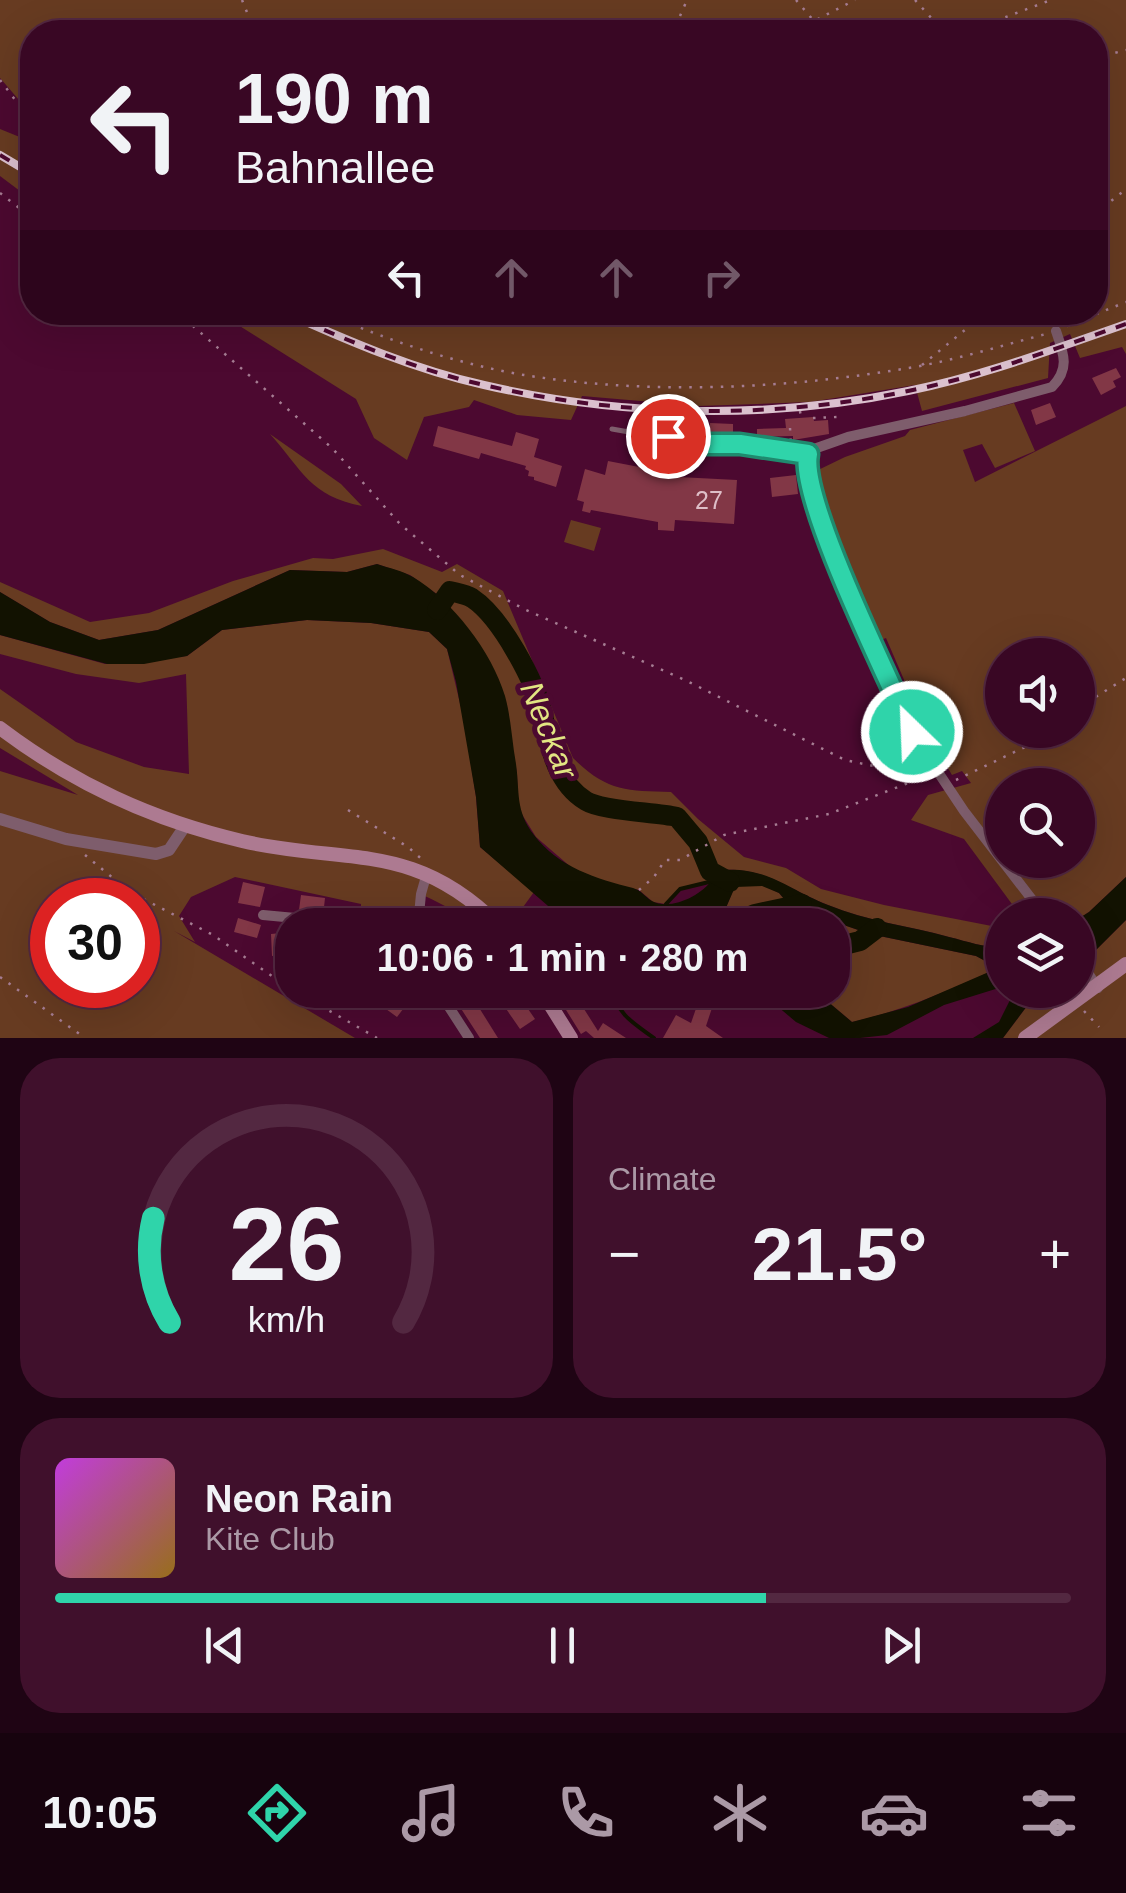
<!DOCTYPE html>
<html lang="en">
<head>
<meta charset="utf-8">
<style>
	:root { --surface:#390724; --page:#40102c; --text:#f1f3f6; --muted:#ab99a6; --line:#532841; --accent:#2fd4aa }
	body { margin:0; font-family:Helvetica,sans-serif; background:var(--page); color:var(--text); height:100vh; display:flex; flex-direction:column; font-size:38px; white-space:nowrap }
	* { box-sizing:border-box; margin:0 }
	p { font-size:32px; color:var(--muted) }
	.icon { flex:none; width:55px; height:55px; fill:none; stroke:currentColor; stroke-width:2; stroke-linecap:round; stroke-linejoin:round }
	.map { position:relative; height:1038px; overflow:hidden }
	.sheet { display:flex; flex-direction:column; gap:20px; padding:20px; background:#1f0414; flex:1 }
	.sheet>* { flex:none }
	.guide { position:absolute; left:20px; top:20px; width:1088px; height:305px; border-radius:40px; box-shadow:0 10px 40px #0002,0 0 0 2px var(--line); background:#390724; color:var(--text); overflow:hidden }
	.buttons { position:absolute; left:985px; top:638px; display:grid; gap:20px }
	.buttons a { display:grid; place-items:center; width:110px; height:110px; border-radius:50%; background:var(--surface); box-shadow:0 10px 40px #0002,0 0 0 2px var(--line); font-size:50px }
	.speed { position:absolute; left:30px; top:878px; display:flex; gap:20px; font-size:50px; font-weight:700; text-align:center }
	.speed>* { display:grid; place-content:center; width:130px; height:130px; border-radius:50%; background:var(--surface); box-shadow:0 10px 40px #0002,0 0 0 2px var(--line); line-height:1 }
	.speed .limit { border:15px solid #d22; background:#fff; color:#111 }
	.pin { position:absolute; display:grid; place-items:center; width:85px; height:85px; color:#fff; margin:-42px; border:5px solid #fff; border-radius:50%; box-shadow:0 2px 10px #0007 }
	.me { position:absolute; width:110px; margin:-55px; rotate:336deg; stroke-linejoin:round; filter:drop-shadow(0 0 8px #0008) }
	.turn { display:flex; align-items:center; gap:35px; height:210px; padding:0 50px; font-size:45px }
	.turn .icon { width:130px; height:130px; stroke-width:2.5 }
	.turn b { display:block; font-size:70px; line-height:85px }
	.lanes { display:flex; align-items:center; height:95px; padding:0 50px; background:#0003; justify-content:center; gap:50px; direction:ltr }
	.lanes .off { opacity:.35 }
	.big { font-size:75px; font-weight:800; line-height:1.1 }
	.sheet .widget { flex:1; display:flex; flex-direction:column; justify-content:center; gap:15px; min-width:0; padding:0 35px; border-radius:40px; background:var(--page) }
	.sheet .dial { align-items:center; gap:0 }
	.dial svg { height:260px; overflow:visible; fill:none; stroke:var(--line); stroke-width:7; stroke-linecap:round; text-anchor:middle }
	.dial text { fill:var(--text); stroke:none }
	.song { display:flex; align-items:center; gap:30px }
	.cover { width:120px; height:120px; border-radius:15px; background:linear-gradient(135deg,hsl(290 70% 55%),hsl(40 70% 35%)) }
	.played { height:10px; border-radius:5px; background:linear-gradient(90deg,var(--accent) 70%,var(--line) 70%) }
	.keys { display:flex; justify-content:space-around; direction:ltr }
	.heat { display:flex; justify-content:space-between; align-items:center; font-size:55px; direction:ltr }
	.sheet .tiles { flex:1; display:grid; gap:20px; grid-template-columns:1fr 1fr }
	.widget:last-child { grid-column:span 2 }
	.trip { position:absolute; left:275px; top:908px; width:575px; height:100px; border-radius:40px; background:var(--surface); box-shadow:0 10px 40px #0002,0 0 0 2px var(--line); font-weight:800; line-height:100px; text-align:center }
	.menu { display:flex; height:160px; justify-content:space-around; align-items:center; background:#17030e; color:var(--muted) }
	.menu .icon { width:70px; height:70px }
	.menu .selected { color:var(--accent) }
	.menu b { font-size:45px; color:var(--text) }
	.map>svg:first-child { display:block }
	.green { fill:#673b21; fill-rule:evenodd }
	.water { fill:#121201 }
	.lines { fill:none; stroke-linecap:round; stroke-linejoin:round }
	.stream { stroke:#121201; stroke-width:4 }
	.river { stroke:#121201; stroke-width:20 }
	.building { fill:#823746 }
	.path { stroke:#a67d93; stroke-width:2.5; stroke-dasharray:2.5 8; stroke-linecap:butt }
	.service { stroke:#7e5d6c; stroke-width:5 }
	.minor { stroke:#7e5d6c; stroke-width:10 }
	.tertiary { stroke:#7e5d6c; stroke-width:12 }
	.secondary { stroke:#ad7a91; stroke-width:14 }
	.rail-casing { stroke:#dbc1ce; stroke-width:8 }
	.rail { stroke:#4c0930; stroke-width:4; stroke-dasharray:11; stroke-linecap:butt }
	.route-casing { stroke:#1f8a6e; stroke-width:25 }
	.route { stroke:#2fd4aa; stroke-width:18 }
	.labels { text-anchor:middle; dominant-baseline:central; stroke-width:10; stroke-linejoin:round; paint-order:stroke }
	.number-label { font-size:25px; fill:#debec7 }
	.water-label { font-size:32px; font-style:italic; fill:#e2e582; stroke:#4c0930 }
</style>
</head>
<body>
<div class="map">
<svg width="1126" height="1038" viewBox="0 0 1126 1038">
	<rect width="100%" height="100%" fill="#4c0930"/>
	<!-- green -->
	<path class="green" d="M0 0H1126V354L1122 347 1080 358 1070 334 1050 343 1048 378 922 411 915 385 810 402 699 406 582 396 571 420 517 415 474 400 469 407 424 417 407 460 374 438 356 399 219 313 1095 312V32H32V115L0 78Z
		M0 129 32 142V200L0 176Z
		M1014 403 1035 451 995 468 982 444 963 450 975 482 1126 406V877L1089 912 1078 919V915H1020L964 839 911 820 928 795 971 783 962 771 952 775 927 733 886 638 878 641 814 472 845 457 905 436 910 430ZM1002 655H1078V730H1002ZM1002 785H1078V860H1002Z
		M270 434 341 484 362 506C310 496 303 471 270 434Z
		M571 520 601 528 594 551 564 542Z
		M383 549 442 572 457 564 503 591 573 758C606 791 626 791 671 792L698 819 744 857 786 868 821 889 884 905 1002 928V947C982 947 969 942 949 937 909 926 867 921 828 905 783 887 763 864 710 871L712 880 680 889 666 904 653 902 639 890 608 883 572 868 536 837 518 808 517 774 504 695 441 597 410 575 377 564 347 572 290 570 158 630 99 640 50 622 0 592V582L90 622 149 613 233 581 313 558 333 559Z
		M307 620 371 623 429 632 447 649 464 720 476 797 480 847 534 892 510 925C477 925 450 908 421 894L418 925H361V904L235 877 191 897 179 916 195 942 174 931 355 1038H0V771L78 795 0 748V689L76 742 144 767 189 774 186 674 139 683 76 674 0 654V635L105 664 187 656 222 630ZM52 900H138V985H52Z
		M762 885 779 893 791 907 870 934 976 956 999 968C952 989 903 1011 852 1022L814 990H832V925H737L725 910 735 886Z
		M1126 920V1038H1003L1039 990H1078V968Z"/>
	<!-- water -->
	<path class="water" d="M377 564C389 568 403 571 413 577 452 600 492 652 505 696 511 717 512 742 516 764 520 793 515 810 534 835 558 867 597 879 633 888 642 891 644 896 652 901 670 911 701 896 712 880L710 871C766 864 781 886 828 905 867 921 909 926 949 937 969 942 982 947 1002 947V987L944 1005 887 1035 860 1038H829L796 1022 758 990H814L852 1022 908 1007 998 968 976 956 870 934 791 907 779 893 762 886 735 887 725 910 737 925H570L480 847 476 797 456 682 447 649 429 632 371 623 307 620 222 630 187 656 144 664H107L0 635V592L50 622 99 640 158 630 290 570 347 572Z
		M1126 877V920L1078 968V919L1089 912Z
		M1015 990H1039L1003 1038H973L999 1022Z"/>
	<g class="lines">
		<!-- stream -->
		<path class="stream" d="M666 904 680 889 713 881
			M613 990C617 1015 635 1024 654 1038"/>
		<!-- river -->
		<path class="river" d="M437 610 450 591C457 593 465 594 472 598 501 617 535 681 543 715 550 747 556 783 586 801 602 811 655 812 677 817L698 842 710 871 730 882
			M729 925 755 914 802 904
			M832 948 860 941 877 928"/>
	</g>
	<!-- building -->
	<path class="building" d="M1116 368 1121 377 1113 381 1116 387 1101 395 1092 378Z
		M1050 403 1056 417 1036 425 1031 410Z
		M813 417 814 421 828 420 829 434 793 440V436L757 437V429L786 428 785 419Z
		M710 423 733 424V438H709Z
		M438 426 512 446 516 432 539 439 534 457 562 466 556 487 534 480V477L528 476 529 471 525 469 526 466 481 453 479 459 433 446Z
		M608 461 660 471 659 476 737 480 734 524 675 520 674 531 658 530V522L591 510 590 513 582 511 584 502 577 500 585 469 605 475Z
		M796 475 798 494 772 497 770 478Z
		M243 882 265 887 260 907 238 903Z
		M301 895 325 898 323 916 299 910Z
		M429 914 472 920V925H428Z
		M238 918 261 925 257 938 234 932Z
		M292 932V954L272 956 271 934Z
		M350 990H396L410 1000 397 1017 368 996 366 1000Z
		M449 990H468L498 1038H480Z
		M493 990H515L535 1019 520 1029Z
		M569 990H572L598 1031 603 1023 626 1038H594L586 1031 581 1034 558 997Z
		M700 997 714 1002 706 1026 723 1038H663L676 1015 691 1023Z"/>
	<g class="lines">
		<!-- path -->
		<path class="path" d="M242 0 255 32
			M796 0 814 21 855 0
			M915 0 944 32
			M680 16 687 0
			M966 32 1051 0
			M1095 58 1126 50
			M0 80 32 122
			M0 193 32 218
			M1095 214 1126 189
			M177 312 332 448 400 524 460 575 524 609 687 681 845 760 902 772H926
			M322 312C385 339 451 362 518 374 649 396 790 389 920 366 962 358 1004 345 1046 334
			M1067 326 1126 302
			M922 365 987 312
			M800 411 801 418
			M813 418 837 417
			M790 428 791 445
			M1078 708 1126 678
			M956 780 1027 746 1049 730
			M348 810 408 847 425 862
			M85 855 130 892 213 935 292 990
			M639 890 654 877 665 860H680L724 835 829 814 926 776
			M0 977 85 1038
			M293 990 377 1038
			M1084 1011 1099 1027"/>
		<!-- service -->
		<path class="service" d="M612 429 697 444H739L808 454"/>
		<!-- minor -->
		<path class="minor" d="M263 915 306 919 322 925
			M1044 915 964 811 912 733 830 547 806 463 811 450 848 437 965 411 1052 387C1070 369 1064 354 1056 331
			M418 925 421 894 427 873
			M1078 958 1098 988
			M438 990 469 1038"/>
		<!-- tertiary -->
		<path class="tertiary" d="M0 819 66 839 156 854 169 850 185 826"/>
		<!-- secondary -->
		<path class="secondary" d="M0 728C74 784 152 820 242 841 346 865 413 840 498 925
			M541 990 571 1038
			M1025 1038 1126 964"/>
		<defs>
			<path id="rail" d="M0 155 32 174
				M284 312C348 341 416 370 484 385 622 417 769 420 908 391 983 376 1054 349 1126 324"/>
		</defs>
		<!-- rail casing -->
		<use href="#rail" class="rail-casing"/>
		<!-- rail -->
		<use href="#rail" class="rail"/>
	</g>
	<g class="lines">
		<defs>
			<path id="route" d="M668 436 697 444H740L808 454C799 500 890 681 912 732"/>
		</defs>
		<!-- route casing -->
		<use href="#route" class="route-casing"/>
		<!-- route -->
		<use href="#route" class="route"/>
	</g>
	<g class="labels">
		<!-- number labels -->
		<g class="number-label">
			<text x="709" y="500">27</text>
		</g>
		<!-- water labels -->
		<g class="water-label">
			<text transform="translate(549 730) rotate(68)">Neckar</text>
		</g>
	</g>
</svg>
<div class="buttons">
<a><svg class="icon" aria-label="sound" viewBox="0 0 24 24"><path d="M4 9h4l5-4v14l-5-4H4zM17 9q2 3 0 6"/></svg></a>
<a><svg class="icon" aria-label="search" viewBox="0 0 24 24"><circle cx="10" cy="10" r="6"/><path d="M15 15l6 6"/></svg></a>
<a><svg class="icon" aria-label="layers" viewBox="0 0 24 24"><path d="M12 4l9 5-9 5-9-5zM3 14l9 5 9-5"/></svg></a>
</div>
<div class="speed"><div class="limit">30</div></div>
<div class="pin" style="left:668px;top:436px;background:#d93025"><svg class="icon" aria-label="arrive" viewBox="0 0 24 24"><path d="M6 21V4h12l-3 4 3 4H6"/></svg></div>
<svg class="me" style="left:912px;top:732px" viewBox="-20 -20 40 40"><circle r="17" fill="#2fd4aa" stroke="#fff" stroke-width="3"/><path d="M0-11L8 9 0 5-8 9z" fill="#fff"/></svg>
<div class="trip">10:06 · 1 min · 280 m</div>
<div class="guide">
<div class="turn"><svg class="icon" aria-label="left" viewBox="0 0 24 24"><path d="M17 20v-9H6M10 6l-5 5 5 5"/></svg><div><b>190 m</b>Bahnallee</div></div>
<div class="lanes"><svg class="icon" aria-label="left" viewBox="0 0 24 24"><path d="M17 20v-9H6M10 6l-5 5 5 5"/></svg><svg class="icon off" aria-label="ahead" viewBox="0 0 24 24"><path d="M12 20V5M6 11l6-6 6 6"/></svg><svg class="icon off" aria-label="ahead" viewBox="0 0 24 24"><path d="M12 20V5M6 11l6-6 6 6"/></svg><svg class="icon off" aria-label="right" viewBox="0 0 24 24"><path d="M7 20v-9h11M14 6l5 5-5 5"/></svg></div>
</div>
</div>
<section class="sheet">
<div class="tiles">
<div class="widget dial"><svg viewBox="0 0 100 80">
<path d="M14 69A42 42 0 1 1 86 69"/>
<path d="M14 69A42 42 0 0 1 9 37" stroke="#2fd4aa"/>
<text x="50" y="56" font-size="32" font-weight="700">26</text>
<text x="50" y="72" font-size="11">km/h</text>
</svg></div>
<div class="widget"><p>Climate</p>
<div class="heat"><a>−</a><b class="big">21.5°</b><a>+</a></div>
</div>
<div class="widget">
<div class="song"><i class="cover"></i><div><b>Neon Rain</b><p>Kite Club</p></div></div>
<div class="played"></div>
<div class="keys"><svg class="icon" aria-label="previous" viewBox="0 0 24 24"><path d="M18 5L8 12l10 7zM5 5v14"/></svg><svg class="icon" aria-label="pause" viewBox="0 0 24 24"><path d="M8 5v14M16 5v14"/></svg><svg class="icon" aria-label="next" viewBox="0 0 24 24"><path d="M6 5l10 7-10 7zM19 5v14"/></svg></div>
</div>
</div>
</section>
<nav class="menu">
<b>10:05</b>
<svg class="icon selected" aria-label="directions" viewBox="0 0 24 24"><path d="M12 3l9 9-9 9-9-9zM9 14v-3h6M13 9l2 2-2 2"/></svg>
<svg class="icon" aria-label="music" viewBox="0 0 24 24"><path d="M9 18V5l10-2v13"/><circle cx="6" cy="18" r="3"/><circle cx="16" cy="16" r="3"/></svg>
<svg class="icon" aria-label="phone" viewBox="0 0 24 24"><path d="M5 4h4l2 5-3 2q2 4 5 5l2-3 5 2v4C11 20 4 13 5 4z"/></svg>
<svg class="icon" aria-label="climate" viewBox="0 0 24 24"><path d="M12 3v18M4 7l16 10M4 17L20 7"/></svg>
<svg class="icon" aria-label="car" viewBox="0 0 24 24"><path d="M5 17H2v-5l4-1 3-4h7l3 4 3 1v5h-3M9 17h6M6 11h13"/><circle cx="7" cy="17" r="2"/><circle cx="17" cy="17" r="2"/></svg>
<svg class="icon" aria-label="filters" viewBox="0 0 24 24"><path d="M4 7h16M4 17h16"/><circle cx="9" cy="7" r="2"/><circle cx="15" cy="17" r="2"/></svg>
</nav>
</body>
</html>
